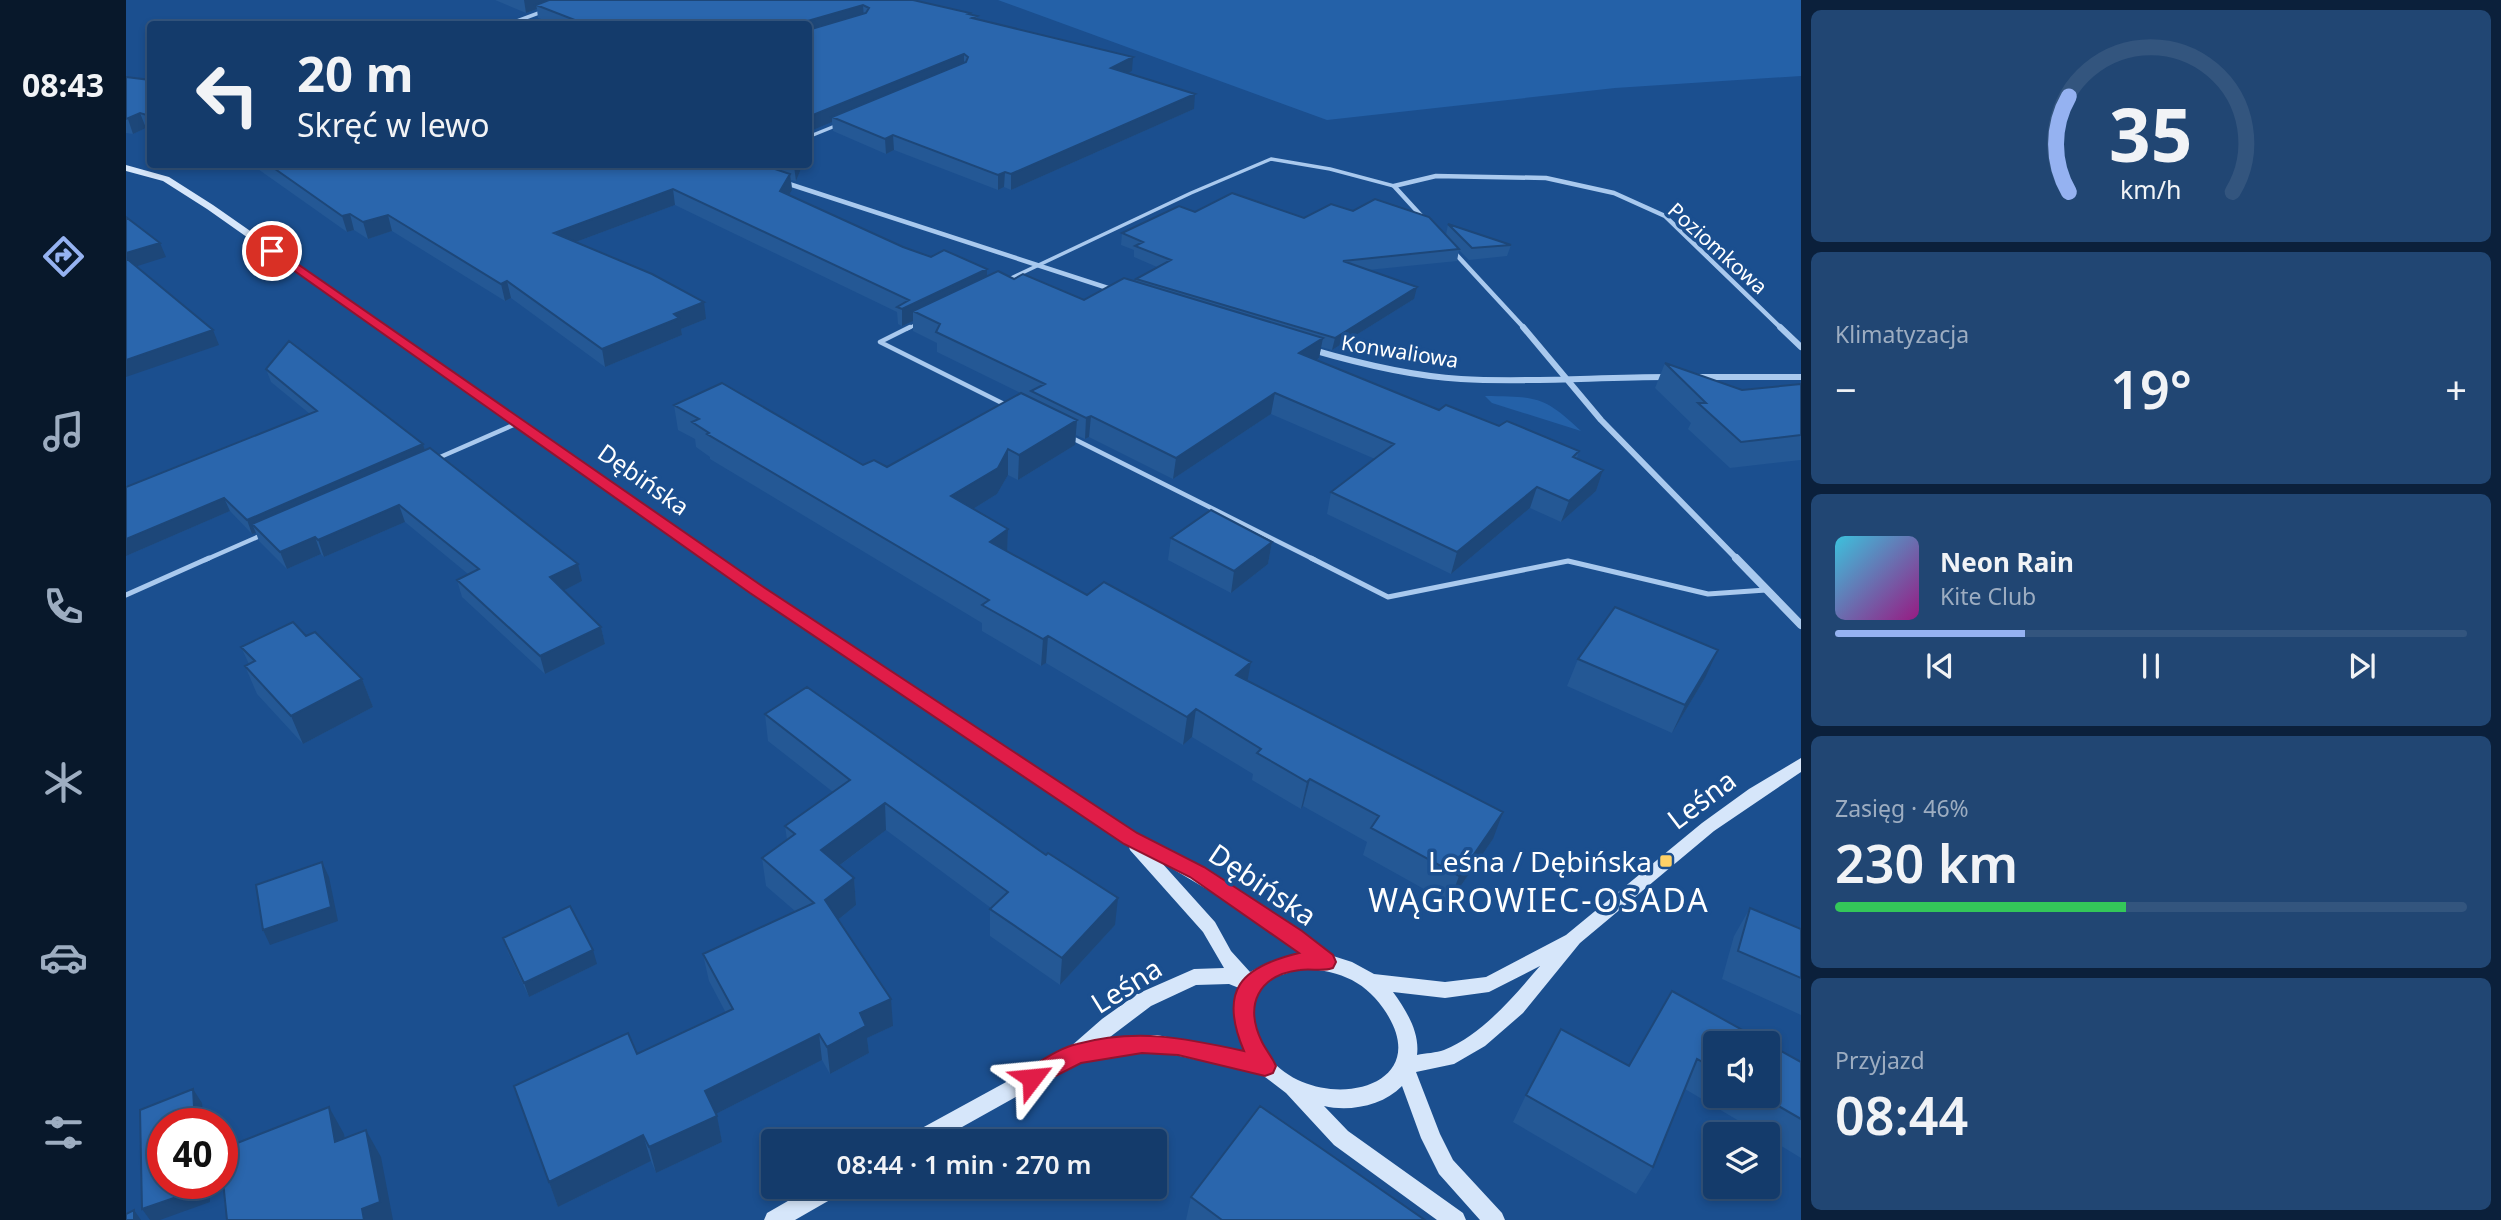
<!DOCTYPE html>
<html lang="pl">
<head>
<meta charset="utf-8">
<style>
	:root { --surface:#143b6b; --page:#214673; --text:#f1f3f6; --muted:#9dadc1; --line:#33557e; --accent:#95b2f1 }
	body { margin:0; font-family:"Noto Sans",sans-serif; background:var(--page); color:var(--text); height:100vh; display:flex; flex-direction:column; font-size:26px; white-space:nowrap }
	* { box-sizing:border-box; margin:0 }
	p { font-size:23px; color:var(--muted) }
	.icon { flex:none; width:38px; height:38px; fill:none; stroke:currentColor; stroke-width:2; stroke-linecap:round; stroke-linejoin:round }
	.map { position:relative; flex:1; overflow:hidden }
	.drawer { display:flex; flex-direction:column; gap:10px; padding:10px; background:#0b203b; width:700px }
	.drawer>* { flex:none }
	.hud { position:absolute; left:21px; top:21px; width:665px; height:147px; border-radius:7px; box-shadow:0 4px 10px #0003,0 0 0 2px var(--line); background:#143b6b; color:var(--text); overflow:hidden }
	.fabs { position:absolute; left:1577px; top:1031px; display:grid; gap:14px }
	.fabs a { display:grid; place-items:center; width:77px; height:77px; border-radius:7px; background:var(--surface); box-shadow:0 4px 10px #0003,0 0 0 2px var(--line); font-size:35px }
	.speed { position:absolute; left:21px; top:1108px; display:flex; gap:14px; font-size:35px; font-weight:700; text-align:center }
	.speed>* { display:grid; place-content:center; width:91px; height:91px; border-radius:50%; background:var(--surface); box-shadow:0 4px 10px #0003,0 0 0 2px var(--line); line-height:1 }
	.speed .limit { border:10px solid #d22; background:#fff; color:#111 }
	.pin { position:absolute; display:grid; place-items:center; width:60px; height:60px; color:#fff; margin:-30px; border:4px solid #fff; border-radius:50%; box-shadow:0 2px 7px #0007 }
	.me { position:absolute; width:77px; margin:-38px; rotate:61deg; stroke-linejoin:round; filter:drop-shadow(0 0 5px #0008) }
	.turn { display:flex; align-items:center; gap:24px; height:147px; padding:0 35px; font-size:32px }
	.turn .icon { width:91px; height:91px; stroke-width:2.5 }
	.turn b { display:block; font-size:49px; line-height:60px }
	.big { font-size:52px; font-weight:600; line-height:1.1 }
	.drawer .card { flex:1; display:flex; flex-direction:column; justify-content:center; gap:10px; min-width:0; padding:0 24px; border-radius:10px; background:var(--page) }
	.drawer .dial { align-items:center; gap:0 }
	.dial svg { height:182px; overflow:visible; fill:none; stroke:var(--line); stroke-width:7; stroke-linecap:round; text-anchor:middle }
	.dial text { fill:var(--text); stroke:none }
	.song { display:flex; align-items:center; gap:21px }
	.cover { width:84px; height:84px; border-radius:10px; background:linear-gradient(135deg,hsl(190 70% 55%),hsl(310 70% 35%)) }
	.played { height:7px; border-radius:4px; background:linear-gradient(90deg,var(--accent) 30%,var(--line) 30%) }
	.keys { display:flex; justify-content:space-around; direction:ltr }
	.heat { display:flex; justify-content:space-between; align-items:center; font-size:38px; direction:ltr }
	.charge { height:10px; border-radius:5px; background:linear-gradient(90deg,#34c759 46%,var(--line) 0) }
	.trip { position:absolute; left:635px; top:1129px; width:406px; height:70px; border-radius:7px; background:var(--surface); box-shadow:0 4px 10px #0003,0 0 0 2px var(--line); font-weight:600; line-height:70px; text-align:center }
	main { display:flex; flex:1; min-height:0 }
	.dock { display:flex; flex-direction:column; width:126px; justify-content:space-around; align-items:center; background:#08182b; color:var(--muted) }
	.dock .icon { width:49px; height:49px }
	.dock .selected { color:var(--accent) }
	.dock b { font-size:32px; color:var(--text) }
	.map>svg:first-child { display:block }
	.green { fill:#2461a8 }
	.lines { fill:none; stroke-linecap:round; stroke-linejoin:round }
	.lane-far2 { stroke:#a9c9ee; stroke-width:3.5 }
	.lane-far1 { stroke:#a9c9ee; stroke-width:4.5 }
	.lane { stroke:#a9c9ee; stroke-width:5 }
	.street-far3 { stroke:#a9c9ee; stroke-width:3.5 }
	.street-far2 { stroke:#a9c9ee; stroke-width:4.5 }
	.street-far1 { stroke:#a9c9ee; stroke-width:6 }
	.street { stroke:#a9c9ee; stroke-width:8 }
	.secondary { fill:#d6e6fa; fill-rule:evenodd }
	.wall { fill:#245895 }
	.shaded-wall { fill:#1d4779 }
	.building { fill:#2a66ad; stroke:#1d4779; stroke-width:2 }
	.route { fill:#e11d48; stroke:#92132f; stroke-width:2 }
	.poi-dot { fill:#ffd166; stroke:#1b4f8f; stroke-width:2.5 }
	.labels { text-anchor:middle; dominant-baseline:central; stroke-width:7; stroke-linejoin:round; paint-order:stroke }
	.far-street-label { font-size:21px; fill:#fff; stroke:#1b4f8f }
	.street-label { font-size:24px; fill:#fff; stroke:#1b4f8f }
	.near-street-label { font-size:28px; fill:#fff; stroke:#1b4f8f }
	.near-poi-label { font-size:28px; fill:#fff; stroke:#1b4f8f; text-anchor:end }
	.near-neighbourhood-label { font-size:32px; letter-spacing:2px; fill:#fff; stroke:#1b4f8f }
</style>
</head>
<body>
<main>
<nav class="dock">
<b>08:43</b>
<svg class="icon selected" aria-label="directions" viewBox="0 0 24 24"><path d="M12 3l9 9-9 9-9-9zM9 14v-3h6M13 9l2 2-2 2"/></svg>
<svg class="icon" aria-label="music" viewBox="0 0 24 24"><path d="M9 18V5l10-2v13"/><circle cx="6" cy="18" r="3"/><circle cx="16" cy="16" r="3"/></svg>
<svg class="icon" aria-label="phone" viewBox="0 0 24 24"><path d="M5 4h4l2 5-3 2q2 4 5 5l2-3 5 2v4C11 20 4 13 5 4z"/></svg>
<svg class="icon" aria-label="climate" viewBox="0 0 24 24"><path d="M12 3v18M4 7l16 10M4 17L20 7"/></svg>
<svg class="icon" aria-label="car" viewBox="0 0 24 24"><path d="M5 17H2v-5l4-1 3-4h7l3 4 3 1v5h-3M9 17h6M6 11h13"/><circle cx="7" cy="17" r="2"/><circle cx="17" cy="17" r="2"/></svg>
<svg class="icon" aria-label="filters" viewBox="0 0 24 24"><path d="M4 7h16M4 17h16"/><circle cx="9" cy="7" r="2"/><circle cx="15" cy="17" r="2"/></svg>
</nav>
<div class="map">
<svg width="1675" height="1220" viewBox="0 0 1675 1220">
	<rect width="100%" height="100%" fill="#1b4f8f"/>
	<!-- green -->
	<path class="green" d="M872 0H1675V76L1489 88 1201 120Z
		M1359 396C1410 397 1417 395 1455 431L1366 403Z"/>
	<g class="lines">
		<!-- lane-far2 -->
		<path class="lane-far2" d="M881 280 1065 193 1145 159 1204 169 1268 186
			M781 329 793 323"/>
		<!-- lane-far1 -->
		<path class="lane-far1" d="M784 327 754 342 882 406
			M944 437 1189 560
			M312 458 392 423
			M79 560 136 535"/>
		<!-- lane -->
		<path class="lane" d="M1185 558 1262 597 1442 561 1582 594 1640 590
			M0 595 83 558"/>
		<!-- street-far3 -->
		<path class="street-far3" d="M383 24 418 11
			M682 137 714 124"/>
		<!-- street-far2 -->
		<path class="street-far2" d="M657 182 988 290
			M1300 221 1268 186 1310 176 1420 178 1488 193 1539 216 1656 329
			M1326 250 1399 329"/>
		<!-- street-far1 -->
		<path class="street-far1" d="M1397 327 1475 420 1612 560
			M1654 327 1675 347
			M1187 350C1235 364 1284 376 1335 379 1403 383 1472 377 1540 377
			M1569 377H1675"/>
		<!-- street -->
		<path class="street" d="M1610 558 1675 625"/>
		<!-- secondary -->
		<path class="secondary" d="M0 165 43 177 87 205 635 586 1011 833 1112 890 1204 955 1226 962 1248 974 1319 982 1360 977 1440 935 1576 823 1623 789 1675 758V772L1588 831 1454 943 1397 1013 1359 1046 1328 1064 1290 1072 1314 1134 1327 1160 1376 1213 1379 1220H1354L1313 1174 1295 1138 1276 1086C1257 1106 1223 1112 1198 1106L1222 1131 1337 1213 1340 1220H1311L1208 1145 1160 1093 1135 1074 1031 1051 1002 1052 954 1061 811 1141H782L785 1134 944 1047 976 1019 1011 994 1068 969 1098 968 1077 932 1004 850 1002 844 625 592 81 209 37 181 0 171ZM1035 862 1099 900 1175 953 1139 964 1124 972 1105 951 1089 922ZM1414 966C1387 997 1357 1034 1318 1050 1310 1053 1300 1053 1291 1055 1294 1032 1280 1010 1267 992L1319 998 1363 992ZM1174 969C1208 969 1237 979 1257 1008 1323 1101 1156 1121 1131 1033 1127 1019 1126 1005 1130 991L1146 978ZM1103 984 1113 988C1105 1010 1109 1034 1120 1053L1031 1035 1002 1036 980 1040 1025 1006 1070 985Z
			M688 1186H719L716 1193 669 1220H638L641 1213Z"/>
	</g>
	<!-- wall -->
	<path class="wall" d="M369 0H787L844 13V15L851 16V20L1006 71 1001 73 1068 109 885 190 878 187 872 190 768 150 760 154 707 131 706 122 687 130 688 139 682 152V24H429L412 18 411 9 400 13Z
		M0 77 24 80V129L20 128 7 134 0 133Z
		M125 164H677L670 181 665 180 666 190 663 195 777 247 861 276 888 279 958 300 1010 282V279L1031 267 1008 257V250L995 245 996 233 1069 212 1178 218 1227 211 1320 235 1322 224 1385 245 1381 256 1343 260 1333 250 1331 261 1242 270 1288 299 1206 350 1195 347 1193 358 1191 360 1313 410 1373 426 1453 451 1451 458 1477 470 1470 491 1435 522 1404 508 1325 574 1201 514 1205 492 1249 459 1145 414 1047 479 963 437 959 439 950 435 949 445 892 480 882 475 871 494 847 509 882 529 881 552 961 595 1125 662 1121 681 1367 839 1323 903 1237 855 1241 842 1177 806 1175 809 1126 780 1127 774 1066 737 1057 745 920 663 915 666 856 631V623L584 459V457L570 447 569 439 552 430 548 405 737 465 761 467 905 398 811 352V343L787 331V321L776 326 772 324 771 312 549 205 450 242 580 319 555 329 556 335 479 367 385 298 379 301 266 231 242 239 228 230 221 232Z
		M1539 363 1616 390 1675 384V460L1604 468 1562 429 1565 423 1529 388Z
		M140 369 297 444 298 450 456 581 438 590 475 627 479 644 419 674 336 597 331 580 342 574 279 522 198 557 195 554 161 569 133 541 130 533 126 534 104 511 0 556 184 414 145 382Z
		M1045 538 1146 542 1142 564 1105 593 1042 560Z
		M180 636 236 679 247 707 177 744 131 694 119 666 123 664 115 647Z
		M1452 659 1579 678 1546 733 1441 686Z
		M639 714 989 925 934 985 864 936V909L865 908 760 830 713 866 728 878 730 905 712 920 767 1026 741 1038 743 1053 704 1074 696 1060 590 1114 596 1142 530 1173 525 1161 432 1207 423 1182 511 1054 600 1013 583 981 577 954 669 911 640 886 636 858 661 840 659 826 707 792 642 741Z
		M1624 908 1675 929V1015L1596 979 1608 936Z
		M377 938 471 964 403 997 382 952Z
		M1589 1043V1096H1642L1675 1062V1158L1642 1138V1134H1635L1559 1089 1527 1167 1510 1194 1387 1122 1400 1095Z
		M1065 1197 1299 1220H1060Z"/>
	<!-- shaded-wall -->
	<path class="shaded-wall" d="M398 0H438L410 5 411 9 400 13Z
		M737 5 738 18 682 35V24H678V22Z
		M838 54V68L706 117V122L687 130 688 139 682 152V117Z
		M1007 57 1006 71 984 82 985 68Z
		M1069 94 1068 109 885 190V174Z
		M14 113 20 128 7 134 2 119Z
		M767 135 768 150 760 154 759 139Z
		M669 164H677L670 181 668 166Z
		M879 172 878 187 872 190V175Z
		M664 174 666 190 656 207 654 191Z
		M547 189 549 205 431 249 428 233Z
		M224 214 228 230 221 232 216 216Z
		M262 215 266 231 242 239 237 222Z
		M34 243 40 257 2 269 0 265V253Z
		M861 269V286L787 311V321L776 326V309Z
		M381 281 385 298 379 301 375 284Z
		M1291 287 1288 299 1206 350 1209 338Z
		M578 302 580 319 555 329 556 335 479 367 476 349 548 314Z
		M87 330 93 345 0 377V360Z
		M1197 338 1193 358 1170 373 1173 353Z
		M1149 393 1145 414 1047 479 1050 458Z
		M965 416 963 437 959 439 960 418Z
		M951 420 949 445 892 480 893 455Z
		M297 444 301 458 126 524 130 533 126 534 121 520Z
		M882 449V475L871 494 826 522 825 496Z
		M1477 470 1470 491 1435 522 1443 501Z
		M1411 487 1404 508 1325 574 1331 552Z
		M98 498 104 511 0 556V539Z
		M273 505 279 522 198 557 192 540Z
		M882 529 881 555 864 542Z
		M189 537 195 554 161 569 154 552Z
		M1146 542 1142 564 1105 593 1108 571Z
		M452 564 456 581 429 595 424 577Z
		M475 627 479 644 419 674 414 656Z
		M922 636 920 663 915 666 917 639Z
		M1592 650 1579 678 1546 733 1559 705Z
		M1125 662 1120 689 1110 675Z
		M236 679 247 707 177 744 165 716Z
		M1070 709 1066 737 1057 745 1061 717Z
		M1184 779 1177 806 1175 809 1181 782Z
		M759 803 760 830 698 877 695 850Z
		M1377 812 1367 839 1323 903 1333 876Z
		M196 862 203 877 212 921 144 945 137 930Z
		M728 878 730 905 702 928 699 900Z
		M992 898 989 925 934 985 936 958Z
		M467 950 471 964 403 997 398 983Z
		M765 999 767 1026 741 1038 743 1053 704 1074 701 1047 734 1013Z
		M693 1034 696 1060 584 1117 579 1091Z
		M67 1089 76 1103 78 1124H69Z
		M203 1107 218 1134 224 1170 209 1142Z
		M591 1116 596 1142 530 1173 523 1147Z
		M240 1130 255 1157 267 1220H238L236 1209Z
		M517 1135 525 1161 432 1207 423 1182Z
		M74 1183H83L84 1202 34 1220H24L16 1209Z
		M8 1210 15 1220H8Z"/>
	<!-- building -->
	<path class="building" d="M423 0H787L844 13 842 14 851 16 846 18 1007 57 985 68 1069 94 885 174 879 172 872 175 767 135 759 139 706 117 840 62 842 57 838 54 682 117V30L740 13 743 8 737 5 678 22V24H459L410 5Z
		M0 77 24 80V116L14 113 0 119Z
		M687 124 682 134V125Z
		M142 164H634L664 174 654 191 777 247 805 257 818 250 861 269 776 309 771 307 783 300 547 189 428 233 526 274 578 302 548 314 553 318 476 349 381 281 375 284 262 215 237 222 224 214 216 216Z
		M1106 193 1178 218 1205 204 1227 211 1249 199 1303 217 1333 249 1217 261 1291 287 1209 338 1010 279 1045 260 1009 246 1017 242 996 233 1053 206 1069 212Z
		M0 217 34 243 0 253Z
		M1322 224 1385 245 1346 248Z
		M0 258 87 330 0 360Z
		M872 271 888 279 897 274 958 300 998 278 1197 338 1173 353 1313 410 1320 405 1373 426 1381 421 1453 451 1447 457 1477 470 1443 501 1411 487 1331 552 1205 492 1268 444 1149 393 1050 458 965 416 960 418 905 391 919 384 810 332 814 324 787 311Z
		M163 341 297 444 121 520 98 498 0 539V487L191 411 140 369Z
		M1539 363 1616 390 1675 384V435L1615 442 1572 403H1580Z
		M596 383 737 465 748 460 761 467 895 393 951 420 893 455 882 449 872 468 825 496 882 529 864 542 961 595 978 582 1125 662 1110 675 1377 812 1333 876 1245 828 1253 816 1184 779 1181 782 1131 753 1135 749 1070 709 1061 717 922 636 917 639 856 605 863 600 581 434 583 433 566 422 573 419 548 405Z
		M304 448 452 564 424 577 475 627 414 656 331 580 353 569 273 505 192 540 189 537 154 552 126 524Z
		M1085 510 1146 542 1108 571 1045 538Z
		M1489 607 1592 650 1559 705 1452 659Z
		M167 622 180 636 189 632 236 679 165 716 119 666 129 661 115 647Z
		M681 687 920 855 922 853 992 898 936 958 864 909 882 892 759 803 695 850 728 878 699 900 765 999 734 1013 740 1026 701 1047 693 1034 579 1091 591 1116 523 1147 517 1135 423 1182 388 1086 502 1033 511 1054 607 1009 577 954 688 903 636 858 669 834 659 826 724 780 639 714Z
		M196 862 205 907 137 930 130 885Z
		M444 906 467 950 398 983 377 938Z
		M1624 908 1675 929V978L1612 951Z
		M1546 991 1640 1043H1589V1069L1571 1059 1527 1167 1400 1095 1435 1029 1503 1066Z
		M1642 1044 1675 1062V1119L1635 1096H1642Z
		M67 1089 69 1124H37V1183H74V1189L16 1209 14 1110Z
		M1134 1106 1299 1220H1096L1065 1197Z
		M203 1107 209 1142 240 1130 254 1202 236 1209 238 1220H101L96 1171V1149Z
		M8 1210V1220H0V1214Z"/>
	<!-- route -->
	<path class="route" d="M143 249H150L636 586 1011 833 1078 867 1176 931 1207 955 1210 962 1207 968C1196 972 1185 968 1174 970 1132 975 1118 1005 1136 1042 1140 1050 1146 1057 1150 1066L1147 1073 1139 1076 1052 1055 1016 1053 955 1063 906 1088 898 1085 895 1078 898 1071C914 1062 933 1048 951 1044 1011 1028 1059 1038 1118 1051 1092 990 1115 967 1173 953L1064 877 998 844 624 593 143 253Z"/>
	<!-- markers -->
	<rect class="poi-dot" x="1533" y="854" width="14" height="14" rx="3.5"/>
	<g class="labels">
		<!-- far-street labels -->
		<g class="far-street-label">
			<text transform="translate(1592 248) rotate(42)">Poziomkowa</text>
			<text transform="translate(1274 351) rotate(9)">Konwaliowa</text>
		</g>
		<!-- street labels -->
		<g class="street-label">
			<text transform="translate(518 479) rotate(35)">Dębińska</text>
		</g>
		<!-- near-street labels -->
		<g class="near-street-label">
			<text transform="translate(1575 799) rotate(-37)">Leśna</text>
			<text transform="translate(1137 884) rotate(34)">Dębińska</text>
			<text transform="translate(1000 985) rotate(-32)">Leśna</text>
		</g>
		<!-- near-poi labels -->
		<g class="near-poi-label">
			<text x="1526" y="861">Leśna / Dębińska</text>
		</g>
		<!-- near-neighbourhood labels -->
		<g class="near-neighbourhood-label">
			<text x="1413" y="899">WĄGROWIEC-OSADA</text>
		</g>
	</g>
</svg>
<div class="fabs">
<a><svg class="icon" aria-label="sound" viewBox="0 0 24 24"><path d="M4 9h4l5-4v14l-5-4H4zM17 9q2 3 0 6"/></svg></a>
<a><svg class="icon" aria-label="layers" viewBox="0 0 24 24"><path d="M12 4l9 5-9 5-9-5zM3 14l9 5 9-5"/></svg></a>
</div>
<div class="speed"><div class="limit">40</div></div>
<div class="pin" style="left:146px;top:251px;background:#d93025"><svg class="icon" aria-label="arrive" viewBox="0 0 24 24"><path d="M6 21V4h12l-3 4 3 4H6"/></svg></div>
<svg class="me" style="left:906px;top:1078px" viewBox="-20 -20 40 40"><path d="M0-17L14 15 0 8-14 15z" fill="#e11d48" stroke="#fff" stroke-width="4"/></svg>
<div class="trip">08:44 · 1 min · 270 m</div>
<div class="hud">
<div class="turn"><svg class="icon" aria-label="left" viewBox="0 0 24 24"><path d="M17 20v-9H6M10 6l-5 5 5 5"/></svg><div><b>20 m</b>Skręć w lewo</div></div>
</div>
</div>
<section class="drawer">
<div class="card dial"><svg viewBox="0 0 100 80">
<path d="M14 69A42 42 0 1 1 86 69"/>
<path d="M14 69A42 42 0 0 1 14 27" stroke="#95b2f1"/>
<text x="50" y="56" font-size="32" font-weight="700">35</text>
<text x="50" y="72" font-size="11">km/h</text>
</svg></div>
<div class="card"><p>Klimatyzacja</p>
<div class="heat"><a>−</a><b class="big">19°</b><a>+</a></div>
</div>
<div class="card">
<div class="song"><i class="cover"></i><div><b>Neon Rain</b><p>Kite Club</p></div></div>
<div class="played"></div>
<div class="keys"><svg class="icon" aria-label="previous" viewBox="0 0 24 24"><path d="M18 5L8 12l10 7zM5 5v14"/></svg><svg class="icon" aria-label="pause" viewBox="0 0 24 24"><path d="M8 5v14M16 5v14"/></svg><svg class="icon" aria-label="next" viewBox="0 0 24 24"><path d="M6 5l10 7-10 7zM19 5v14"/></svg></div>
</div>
<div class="card"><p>Zasięg · 46%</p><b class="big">230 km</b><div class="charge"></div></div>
<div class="card"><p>Przyjazd</p><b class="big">08:44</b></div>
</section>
</main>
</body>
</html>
